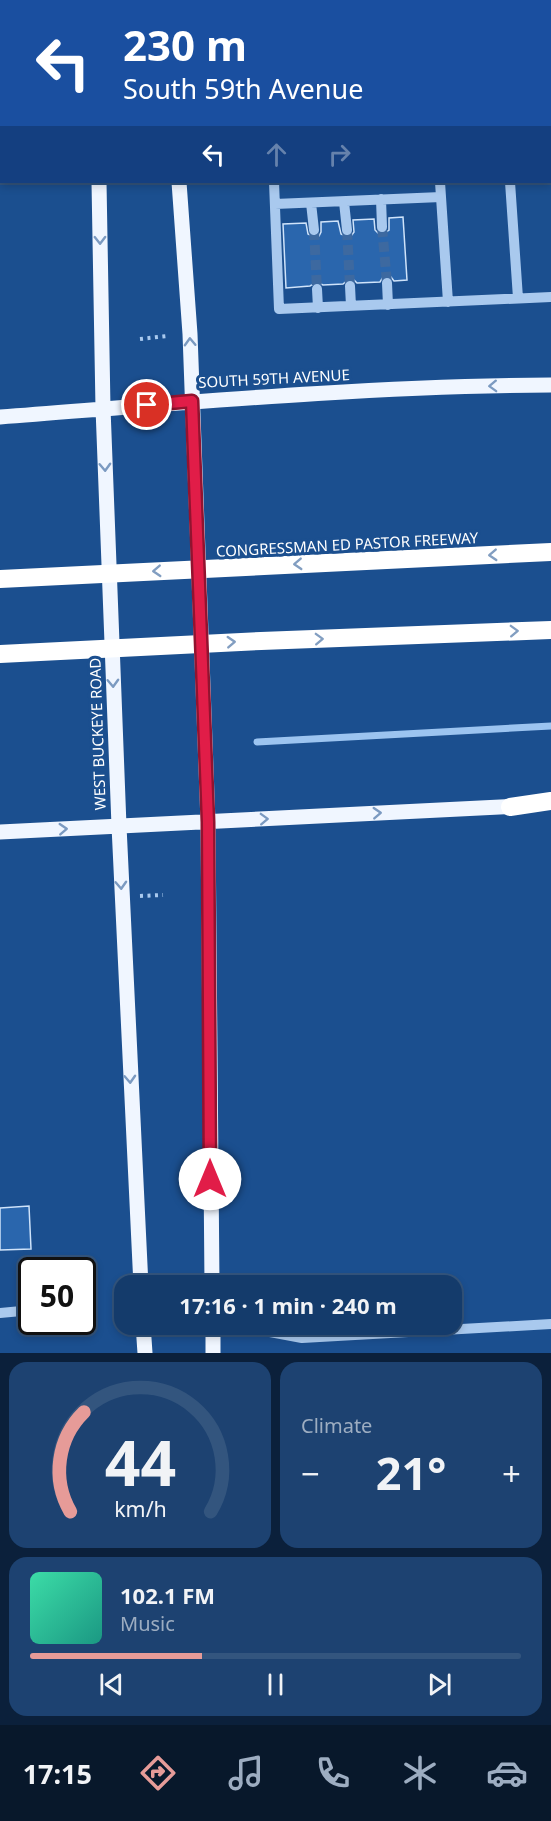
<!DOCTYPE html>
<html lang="en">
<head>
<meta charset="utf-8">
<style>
	:root { --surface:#143b6b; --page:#1d4271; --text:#f1f3f6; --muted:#9dadc1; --line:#33557e; --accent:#e69b98 }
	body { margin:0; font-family:"Noto Sans",sans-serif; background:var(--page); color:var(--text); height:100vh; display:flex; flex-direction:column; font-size:22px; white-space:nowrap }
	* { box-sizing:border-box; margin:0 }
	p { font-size:20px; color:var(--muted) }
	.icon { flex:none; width:33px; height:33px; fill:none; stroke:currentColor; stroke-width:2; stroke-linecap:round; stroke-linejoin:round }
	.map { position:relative; height:1353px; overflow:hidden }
	.panel { display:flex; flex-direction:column; gap:9px; padding:9px; background:#0b203b; flex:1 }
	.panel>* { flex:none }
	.banner { position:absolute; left:0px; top:0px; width:552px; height:183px; box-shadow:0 3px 9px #0003,0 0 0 2px var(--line); background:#1a4fa0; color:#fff; overflow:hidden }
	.speed { position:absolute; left:18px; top:1257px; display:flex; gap:12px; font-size:30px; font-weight:700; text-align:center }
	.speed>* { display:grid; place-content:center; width:78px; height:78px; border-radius:50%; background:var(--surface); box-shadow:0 3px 9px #0003,0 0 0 2px var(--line); line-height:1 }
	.speed .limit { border:3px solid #111; border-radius:9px; background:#fff; color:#111 }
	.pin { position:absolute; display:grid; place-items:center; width:51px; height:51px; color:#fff; margin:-26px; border:3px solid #fff; border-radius:50%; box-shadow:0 2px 6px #0007 }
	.me { position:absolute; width:66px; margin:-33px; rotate:0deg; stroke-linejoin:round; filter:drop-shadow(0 0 4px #0008) }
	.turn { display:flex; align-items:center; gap:21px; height:126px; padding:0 24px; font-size:27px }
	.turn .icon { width:78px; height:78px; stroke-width:2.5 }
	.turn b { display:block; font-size:42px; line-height:51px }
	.lanes { display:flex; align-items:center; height:57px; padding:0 24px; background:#0003; justify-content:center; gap:30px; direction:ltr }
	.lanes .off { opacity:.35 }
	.big { font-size:45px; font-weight:700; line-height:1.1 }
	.panel .widget { flex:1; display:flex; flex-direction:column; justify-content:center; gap:9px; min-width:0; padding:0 21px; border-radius:18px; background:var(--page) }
	.panel .dial { align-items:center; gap:0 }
	.dial svg { height:156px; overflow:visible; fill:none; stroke:var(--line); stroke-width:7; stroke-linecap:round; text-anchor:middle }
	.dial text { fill:var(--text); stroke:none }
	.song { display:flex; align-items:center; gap:18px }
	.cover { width:72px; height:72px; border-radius:9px; background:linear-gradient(135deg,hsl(160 70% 55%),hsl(170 70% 35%)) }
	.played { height:6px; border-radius:3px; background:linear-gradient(90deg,var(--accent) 35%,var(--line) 35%) }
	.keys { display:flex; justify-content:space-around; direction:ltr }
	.heat { display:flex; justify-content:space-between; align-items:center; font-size:33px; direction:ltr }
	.panel .tiles { flex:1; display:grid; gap:9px; grid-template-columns:1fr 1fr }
	.widget:last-child { grid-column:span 2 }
	.trip { position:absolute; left:114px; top:1275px; width:348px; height:60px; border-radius:18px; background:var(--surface); box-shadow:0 3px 9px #0003,0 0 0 2px var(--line); font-weight:700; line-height:60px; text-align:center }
	.tabs { display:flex; height:96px; justify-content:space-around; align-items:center; background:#08182b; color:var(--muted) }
	.tabs .icon { width:42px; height:42px }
	.tabs .on { color:var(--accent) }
	.tabs b { font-size:27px; color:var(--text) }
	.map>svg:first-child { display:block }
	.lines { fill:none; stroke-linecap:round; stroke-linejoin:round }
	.stream { stroke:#9cc4f0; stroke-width:7 }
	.building { fill:#2a66ad; stroke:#cfe3fa; stroke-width:1.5 }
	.minor-tunnel { stroke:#3d69a0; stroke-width:10; stroke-dasharray:10 5; stroke-linecap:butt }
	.path { stroke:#a9c9ee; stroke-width:4; stroke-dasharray:3 4.5; stroke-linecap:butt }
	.minor { stroke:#a9c9ee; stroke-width:10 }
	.major { stroke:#f0f6ff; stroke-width:15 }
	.highway { stroke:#fff; stroke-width:18 }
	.oneway { stroke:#7b9ac1 }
	.oneway2 { stroke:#829ec1 }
	.route-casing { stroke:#92132f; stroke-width:15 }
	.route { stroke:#e11d48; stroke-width:10 }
	.labels { text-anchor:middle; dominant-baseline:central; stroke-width:6; stroke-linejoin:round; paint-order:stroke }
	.street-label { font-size:15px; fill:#fff; stroke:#1b4f8f }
</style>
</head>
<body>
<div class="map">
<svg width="551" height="1353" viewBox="0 0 551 1353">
	<rect width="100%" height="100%" fill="#1b4f8f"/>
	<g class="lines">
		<!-- stream -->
		<path class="stream" d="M257 742 551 726"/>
	</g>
	<!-- building -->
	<path class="building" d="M403 217 407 280 394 281 391 277 386 276 383 277 380 282 357 283 354 280 349 279 343 284 323 285 317 282 310 286 286 288 283 224 306 223 308 234 314 237 319 236 321 232V222L338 221 341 234 347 237 351 236 354 232 353 220 374 219 375 230 379 234H383L389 230V218Z
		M29 1206 31 1249 0 1250V1208Z"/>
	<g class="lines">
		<!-- minor-tunnel -->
		<path class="minor-tunnel" d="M382 227 387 283
			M314 230 317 289
			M347 230 350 286"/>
		<!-- path -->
		<path class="path" d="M140 339 167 336
			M140 896 163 895"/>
		<!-- minor -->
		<path class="minor" d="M268 0H275
			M429 0V2
			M502 0V2
			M274 182 279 309 551 297
			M440 182 448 302
			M510 182 518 298
			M381 199 382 227
			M344 202 347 230
			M311 203 314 230
			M275 204 441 197
			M387 283 388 305
			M350 286 351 306
			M317 289 318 308
			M0 1313 32 1310
			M213 1327 270 1332 302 1338 551 1324"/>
		<!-- major -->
		<path class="major" d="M98 0V2
			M166 0V2
			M99 182 103 408 119 826 141 1286
			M179 182 190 334 208 822 212 1286
			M0 417C183 403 367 386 551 385
			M0 832 521 806
			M143 1324 145 1353
			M213 1353V1324"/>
		<!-- highway -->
		<path class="highway" d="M0 579 551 552
			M0 654 261 641 551 630
			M510 807 551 801"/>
	</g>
	<!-- one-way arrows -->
	<defs><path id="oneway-chevron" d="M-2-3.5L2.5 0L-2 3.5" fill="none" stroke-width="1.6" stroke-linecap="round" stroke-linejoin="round" transform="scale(1.5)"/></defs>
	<g class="oneway">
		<use href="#oneway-chevron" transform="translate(100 240) rotate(89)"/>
		<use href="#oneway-chevron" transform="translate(190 342) rotate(-92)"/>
		<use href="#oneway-chevron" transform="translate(493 386) rotate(178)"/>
		<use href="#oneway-chevron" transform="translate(105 467) rotate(88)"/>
		<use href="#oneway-chevron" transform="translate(113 683) rotate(88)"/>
		<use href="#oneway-chevron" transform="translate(377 813) rotate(-3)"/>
		<use href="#oneway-chevron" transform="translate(264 819) rotate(-2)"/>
		<use href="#oneway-chevron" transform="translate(63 829) rotate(-3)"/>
		<use href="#oneway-chevron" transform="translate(121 885) rotate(87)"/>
		<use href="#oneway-chevron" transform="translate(130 1079) rotate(87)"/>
	</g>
	<g class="oneway2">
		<use href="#oneway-chevron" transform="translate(493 555) rotate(177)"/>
		<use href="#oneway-chevron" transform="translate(298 564) rotate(177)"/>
		<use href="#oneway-chevron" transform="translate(157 571) rotate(177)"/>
		<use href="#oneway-chevron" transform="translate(514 631) rotate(-2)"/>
		<use href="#oneway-chevron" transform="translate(319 639) rotate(-2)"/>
		<use href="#oneway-chevron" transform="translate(231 642) rotate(-3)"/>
	</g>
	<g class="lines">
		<defs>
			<path id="route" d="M147 405 192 401 208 822 210 1179"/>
		</defs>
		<!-- route casing -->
		<use href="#route" class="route-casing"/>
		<!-- route -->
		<use href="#route" class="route"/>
	</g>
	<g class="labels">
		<!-- street labels -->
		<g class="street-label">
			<text transform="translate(274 378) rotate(-3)">SOUTH 59TH AVENUE</text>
			<text transform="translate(347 544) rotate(-3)">CONGRESSMAN ED PASTOR FREEWAY</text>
			<text transform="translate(97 734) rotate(-92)">WEST BUCKEYE ROAD</text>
		</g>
	</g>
</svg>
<div class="speed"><div class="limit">50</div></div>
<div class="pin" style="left:147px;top:405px;background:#d93025"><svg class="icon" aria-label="arrive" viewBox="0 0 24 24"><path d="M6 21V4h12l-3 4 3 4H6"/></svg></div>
<svg class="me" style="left:210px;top:1179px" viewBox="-20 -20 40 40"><circle r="19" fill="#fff"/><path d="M0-13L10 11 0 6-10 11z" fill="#e11d48"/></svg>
<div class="trip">17:16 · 1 min · 240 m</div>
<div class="banner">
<div class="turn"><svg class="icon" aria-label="left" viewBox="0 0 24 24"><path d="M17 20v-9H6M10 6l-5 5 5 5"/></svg><div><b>230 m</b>South 59th Avenue</div></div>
<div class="lanes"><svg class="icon" aria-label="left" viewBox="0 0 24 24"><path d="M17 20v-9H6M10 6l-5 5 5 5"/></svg><svg class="icon off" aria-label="ahead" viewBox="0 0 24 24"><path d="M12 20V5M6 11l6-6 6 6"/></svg><svg class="icon off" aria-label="right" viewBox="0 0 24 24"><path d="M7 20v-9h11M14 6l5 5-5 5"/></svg></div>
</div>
</div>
<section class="panel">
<div class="tiles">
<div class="widget dial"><svg viewBox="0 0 100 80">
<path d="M14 69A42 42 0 1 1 86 69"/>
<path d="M14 69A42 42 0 0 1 21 18" stroke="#e69b98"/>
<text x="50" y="56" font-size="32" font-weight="700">44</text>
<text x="50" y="72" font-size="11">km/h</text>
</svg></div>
<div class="widget"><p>Climate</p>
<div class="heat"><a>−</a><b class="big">21°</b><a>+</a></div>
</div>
<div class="widget">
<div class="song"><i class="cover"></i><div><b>102.1 FM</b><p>Music</p></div></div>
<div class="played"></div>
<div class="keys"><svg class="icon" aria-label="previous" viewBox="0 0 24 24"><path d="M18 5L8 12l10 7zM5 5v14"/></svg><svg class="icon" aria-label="pause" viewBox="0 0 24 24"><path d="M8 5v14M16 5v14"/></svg><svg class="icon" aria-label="next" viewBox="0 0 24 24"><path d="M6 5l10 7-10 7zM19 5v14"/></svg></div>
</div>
</div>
</section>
<nav class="tabs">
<b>17:15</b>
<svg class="icon on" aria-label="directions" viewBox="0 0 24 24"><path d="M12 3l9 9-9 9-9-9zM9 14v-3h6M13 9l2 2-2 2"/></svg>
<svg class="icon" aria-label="music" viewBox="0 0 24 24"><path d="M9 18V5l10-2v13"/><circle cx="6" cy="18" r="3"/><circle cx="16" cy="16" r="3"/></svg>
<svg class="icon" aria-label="phone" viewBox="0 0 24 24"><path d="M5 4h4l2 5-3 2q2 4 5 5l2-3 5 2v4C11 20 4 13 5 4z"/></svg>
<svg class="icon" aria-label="climate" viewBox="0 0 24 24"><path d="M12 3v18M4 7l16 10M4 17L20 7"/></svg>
<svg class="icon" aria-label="car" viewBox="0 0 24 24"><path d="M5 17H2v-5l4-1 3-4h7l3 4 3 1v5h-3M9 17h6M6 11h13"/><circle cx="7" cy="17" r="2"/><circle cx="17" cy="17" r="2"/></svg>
</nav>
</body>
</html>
